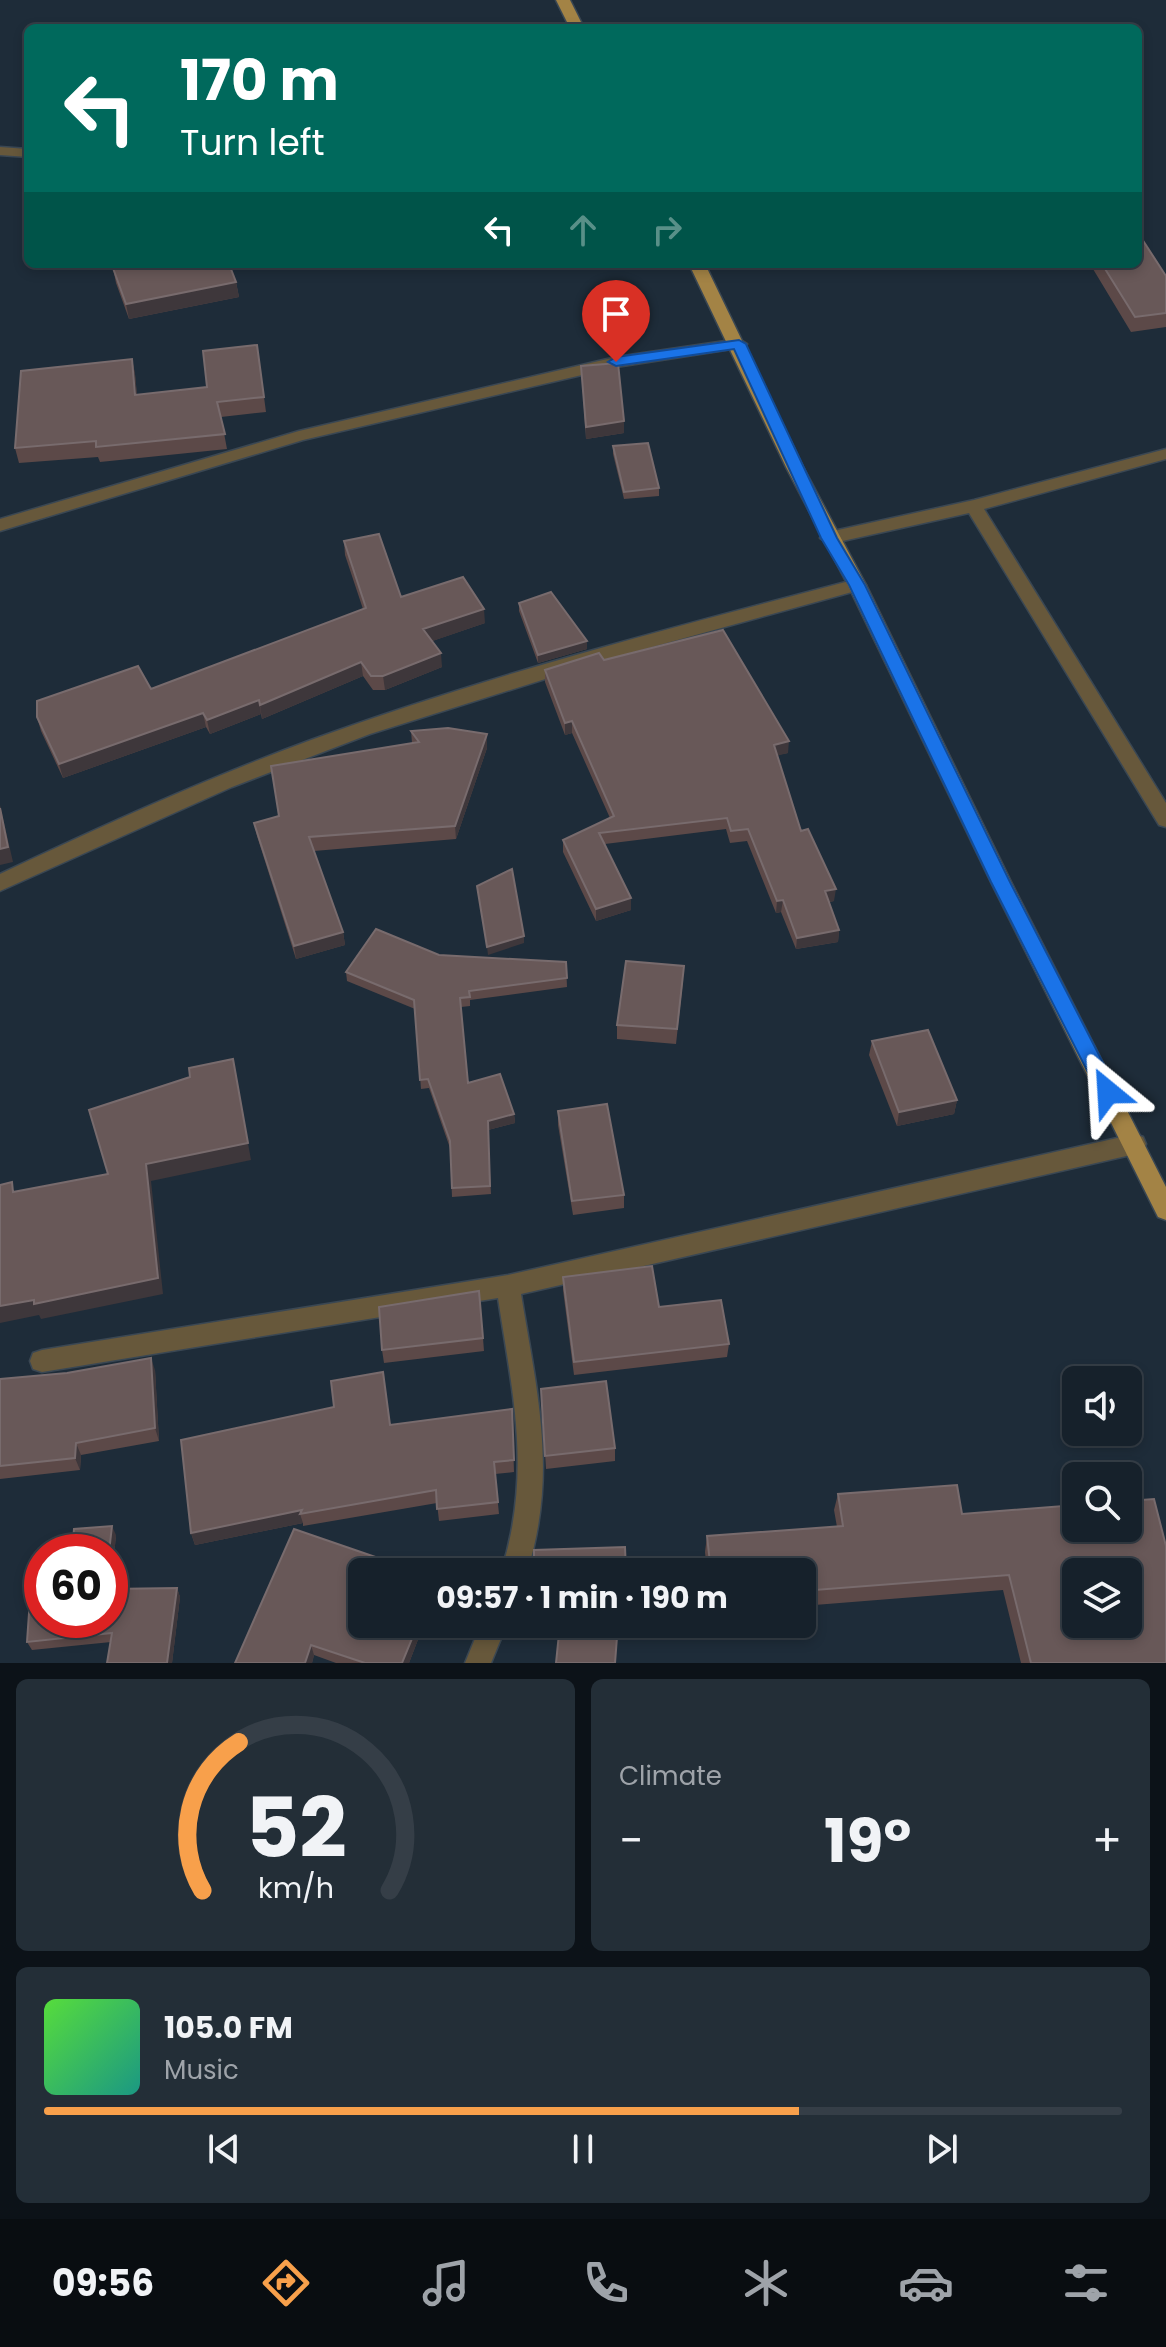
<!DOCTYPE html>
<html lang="en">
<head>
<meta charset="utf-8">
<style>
	:root { --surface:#16212b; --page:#232e37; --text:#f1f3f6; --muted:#9ea3a9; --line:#353e47; --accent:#f8a04b }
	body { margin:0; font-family:Poppins,sans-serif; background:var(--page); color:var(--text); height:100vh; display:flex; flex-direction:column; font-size:30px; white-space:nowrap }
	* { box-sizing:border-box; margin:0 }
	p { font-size:26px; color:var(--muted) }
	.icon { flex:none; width:44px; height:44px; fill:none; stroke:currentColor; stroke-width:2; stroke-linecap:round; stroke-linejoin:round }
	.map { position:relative; height:1663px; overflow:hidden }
	.sheet { display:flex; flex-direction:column; gap:16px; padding:16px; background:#0c1218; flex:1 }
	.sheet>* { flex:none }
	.banner { position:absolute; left:24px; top:24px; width:1118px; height:244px; border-radius:12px; box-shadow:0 4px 12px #0003,0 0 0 2px var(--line); background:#00695c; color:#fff; overflow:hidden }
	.tools { position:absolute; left:1062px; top:1366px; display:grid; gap:16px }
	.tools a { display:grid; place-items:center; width:80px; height:80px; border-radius:12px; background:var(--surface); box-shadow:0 4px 12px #0003,0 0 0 2px var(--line); font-size:40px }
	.speed { position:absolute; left:24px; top:1534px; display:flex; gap:16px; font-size:40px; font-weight:700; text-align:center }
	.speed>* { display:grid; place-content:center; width:104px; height:104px; border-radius:50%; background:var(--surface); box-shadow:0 4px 12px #0003,0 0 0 2px var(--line); line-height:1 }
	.speed .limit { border:12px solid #d22; background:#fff; color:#111 }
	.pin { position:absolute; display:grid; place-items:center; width:68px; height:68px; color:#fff; margin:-82px -34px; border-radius:50% 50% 50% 0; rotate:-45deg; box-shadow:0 0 8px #0007 }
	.pin .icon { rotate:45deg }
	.me { position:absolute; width:88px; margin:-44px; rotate:333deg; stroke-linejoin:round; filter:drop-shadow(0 0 6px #0008) }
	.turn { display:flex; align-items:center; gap:28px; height:168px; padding:0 24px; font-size:36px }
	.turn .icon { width:104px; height:104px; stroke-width:2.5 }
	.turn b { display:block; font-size:56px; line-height:68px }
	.lanes { display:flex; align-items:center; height:76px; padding:0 24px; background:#0003; justify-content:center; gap:40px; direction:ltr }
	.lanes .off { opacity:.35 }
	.big { font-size:60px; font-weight:700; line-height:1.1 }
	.sheet .card { flex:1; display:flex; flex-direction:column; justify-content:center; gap:12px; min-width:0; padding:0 28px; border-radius:12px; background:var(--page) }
	.sheet .dial { align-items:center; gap:0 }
	.dial svg { height:208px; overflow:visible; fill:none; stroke:var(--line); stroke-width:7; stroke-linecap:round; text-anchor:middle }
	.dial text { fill:var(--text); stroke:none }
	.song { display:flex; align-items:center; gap:24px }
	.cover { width:96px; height:96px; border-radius:12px; background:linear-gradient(135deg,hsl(110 70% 55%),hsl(170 70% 35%)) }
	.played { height:8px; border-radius:4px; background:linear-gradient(90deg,var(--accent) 70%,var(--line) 70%) }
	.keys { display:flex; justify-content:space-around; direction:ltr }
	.heat { display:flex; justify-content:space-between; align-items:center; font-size:44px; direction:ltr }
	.sheet .tiles { flex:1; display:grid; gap:16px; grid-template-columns:1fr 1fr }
	.card:last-child { grid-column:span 2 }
	.trip { position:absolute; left:348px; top:1558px; width:468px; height:80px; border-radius:12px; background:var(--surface); box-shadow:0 4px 12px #0003,0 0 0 2px var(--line); font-weight:700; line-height:80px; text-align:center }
	.dock { display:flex; height:128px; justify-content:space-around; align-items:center; background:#090d11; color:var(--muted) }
	.dock .icon { width:56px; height:56px }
	.dock .on { color:var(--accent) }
	.dock b { font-size:36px; color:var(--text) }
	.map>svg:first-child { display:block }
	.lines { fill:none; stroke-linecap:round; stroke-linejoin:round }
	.minor-casing { stroke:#3a4753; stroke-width:3 }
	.major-casing { stroke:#3a4753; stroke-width:3 }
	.minor { fill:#67583b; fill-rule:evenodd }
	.major { fill:#a38345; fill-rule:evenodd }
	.wall { fill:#5c4948 }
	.shaded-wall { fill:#3e373b }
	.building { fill:#685858; stroke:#786b6d; stroke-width:2; fill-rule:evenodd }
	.route { fill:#1a73e8; stroke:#114b97; stroke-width:2 }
</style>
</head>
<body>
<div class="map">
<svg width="1166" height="1663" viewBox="0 0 1166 1663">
	<rect width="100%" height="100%" fill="#1e2c39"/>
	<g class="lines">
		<defs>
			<path id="minor" d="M0 147 28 149V157L0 155Z
				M739 339 747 344 745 347 616 367 303 440 0 531V519L299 431 616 357Z
				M1166 449V459L984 509 1166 803V827L1159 825 969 513 829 544 820 538 829 532 974 500Z
				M857 579 863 581 866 585 863 589 612 658 370 734 232 787 0 891V874C102 826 205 779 311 740 489 675 674 627 857 579Z
				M1135 1134 1143 1137 1146 1144 1143 1151 1135 1154 521 1294C537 1393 558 1473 527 1572H501C532 1474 513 1396 498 1298L42 1372 33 1369 30 1361 33 1353 42 1350 508 1275Z
				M481 1624H507L491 1663H465Z"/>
			<path id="major" d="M556 0H570L584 28H570Z
				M689 264H705L803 467 866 585 1011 882 1166 1187V1220L1158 1217 991 882 848 585 786 467Z"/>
		</defs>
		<!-- minor casing -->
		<use href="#minor" class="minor-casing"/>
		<!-- major casing -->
		<use href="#major" class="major-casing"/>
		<!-- minor -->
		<use href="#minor" class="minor"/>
		<!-- major -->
		<use href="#major" class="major"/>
	</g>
	<!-- wall -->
	<path class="wall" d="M1090 264H1138L1166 276V327L1131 332Z
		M113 268 236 282 239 297 129 319 116 283Z
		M257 345 266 412 221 417 227 449 100 462 98 457 19 463 15 448 132 359 135 374 137 395 207 387Z
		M581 366 624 421V433L586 439Z
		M613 446 659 488V496L624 499 613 454Z
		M344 541 401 597 485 623 432 641 442 667 385 690H373L363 676 262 719 261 714 210 734 206 727 63 778 41 731 37 717 151 689 363 609 345 555Z
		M519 603 587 649 538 663 519 611Z
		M604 660 788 753 777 755 801 831 834 901 829 902 839 930 838 942 796 949 781 912 776 913 747 841 730 843 726 829 605 844 631 910 596 921 563 852V840L610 818 572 733 565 735 545 682V670Z
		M411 731 487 748 456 839 314 851 343 932 345 945 296 959 257 836 254 823 279 816 412 743Z
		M439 955 566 962 567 987 470 1000V1006L461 1007 468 1083 514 1114 515 1123 488 1130 491 1194 452 1197 450 1148 429 1088 421 1089 415 1009 347 981 346 972Z
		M683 981 676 1044 617 1039V1025Z
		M872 1041 957 1100 954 1114 897 1126 869 1055Z
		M558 1111 624 1195V1208L573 1215 558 1125Z
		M563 1277 659 1307 729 1344 727 1357 574 1375 563 1290Z
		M483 1338 484 1351 384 1363 382 1350Z
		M155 1370 159 1441 81 1455 80 1470 0 1479V1379Z
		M541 1389 615 1448V1461L546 1469Z
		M512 1409 514 1472 495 1474 499 1514 439 1521 437 1503 303 1526V1523L195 1545 191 1533 391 1425Z
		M838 1494 962 1514 1166 1663H1021L1003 1590 802 1606V1572H707L705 1552 707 1536 837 1527 834 1510Z
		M294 1529 424 1624 409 1663H336L314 1655 312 1663Z
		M116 1535 111 1588H177L180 1597 172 1663H107L111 1642 32 1650 27 1642 110 1620V1552Z"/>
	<!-- shaded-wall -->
	<path class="shaded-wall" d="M236 282 239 297 129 319 126 304Z
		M132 359 135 374 138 410 135 395Z
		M624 421V433L586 439V427Z
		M484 609 485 623 424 644 423 629Z
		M587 641V649L538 663V655Z
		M441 653 442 667 385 690 383 676Z
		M361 662 363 676 262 719 260 705Z
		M259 700 261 714 210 734 207 720Z
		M203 713 206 727 63 778 59 764Z
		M572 721V733L565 735V723Z
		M487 734V748L456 839 455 826Z
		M789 741 788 753 772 757 774 745Z
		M0 805 13 862 0 865Z
		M836 889 834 901 823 903 825 891Z
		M631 898V910L596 921V909Z
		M783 900 781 912 776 913 777 901Z
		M839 930 838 942 796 949 797 938Z
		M343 932 345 945 296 959 294 946Z
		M524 936V943L488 955 487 947Z
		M233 1059 251 1160 151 1181 163 1294 41 1319 39 1315 0 1323V1306L146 1164Z
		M957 1100 954 1114 897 1126 899 1112Z
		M514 1114 515 1123 488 1130 491 1194 488 1121Z
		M151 1358 155 1370 159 1441 155 1428Z
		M76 1443 81 1455 80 1470 75 1458Z
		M302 1510 300 1514 303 1523 195 1545 191 1533Z
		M112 1526 116 1535 110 1596 109 1552Z
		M177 1588 180 1597 172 1663H167Z
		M418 1624H424L409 1663H402Z
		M311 1645 314 1655 312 1663H305Z"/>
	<!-- building -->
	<path class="building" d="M1142 239 1166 276V313L1135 317 1102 264H1138V240Z
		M135 264H229L236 282 126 304 113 268Z
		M257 345 264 397 217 402 225 434 96 447V441L15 448 21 371 132 359 135 395 207 387 203 351Z
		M618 363 624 421 586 427 581 366Z
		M648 443 659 488 624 492 613 446Z
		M379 534 401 597 463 577 484 609 423 629 441 653 383 676H371L361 662 260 705 259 700 207 720 203 713 59 764 37 717V701L138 666 151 689 366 608 344 541Z
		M551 592 587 641 538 655 519 603Z
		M723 630 789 741 774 745 801 831 808 829 836 889 825 891 839 930 797 938 783 900 777 901 748 829 731 831 727 818 599 833 631 898 596 909 563 840 614 816 572 721 565 723 545 670 599 653 604 660Z
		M448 728 487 734 455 826 309 837 343 932 294 946 254 823 279 816 271 766 419 742 411 731Z
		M0 808 8 847 0 849Z
		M512 869 524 936 487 947 477 886Z
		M376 929 439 955 566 962 567 978 469 991 470 997 460 998 468 1083 500 1074 514 1114 488 1121 490 1186 452 1188 450 1141 428 1079 420 1080 414 1000 346 972Z
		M626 961 684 966 677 1029 617 1025Z
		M928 1030 957 1100 899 1112 872 1041Z
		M233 1059 248 1143 146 1164 158 1278 34 1304V1300L0 1306V1185L12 1182 13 1192 108 1174 89 1110 190 1077 189 1068Z
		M607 1104 624 1195 572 1201 558 1111Z
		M652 1266 659 1307 721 1300 729 1344 574 1362 563 1277Z
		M479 1291 483 1338 382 1350 379 1307Z
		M151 1358 155 1428 76 1443 75 1458 0 1466V1379L67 1373Z
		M383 1372 390 1425 512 1409 514 1460 494 1462 498 1502 437 1509 436 1490 300 1514 302 1510 191 1533 181 1440 334 1407 331 1381Z
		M606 1381 615 1448 545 1456 541 1389Z
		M957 1485 962 1514 1076 1505V1528H1128V1501L1154 1499 1166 1546V1663H1031L1009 1575 802 1591V1572H711L707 1536 843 1526 838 1494ZM1076 1572H1128V1624H1076Z
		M112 1526 109 1552H72L74 1529Z
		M294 1529 419 1572H362V1624H418L402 1663H365L311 1645 305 1663H235Z
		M625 1547 626 1572H534V1550Z
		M177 1588 167 1663H107L112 1633 27 1642 30 1599 42 1598V1620H110V1589Z
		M560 1624H618L615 1663H556Z"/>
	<!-- route -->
	<path class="route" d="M739 340 746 344 837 538 865 585 1010 882 1115 1086 1118 1092 1115 1098 1108 1100 1101 1098 991 882 849 585 821 538 734 349 616 366 608 362 616 357Z"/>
</svg>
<div class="tools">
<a><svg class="icon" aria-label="sound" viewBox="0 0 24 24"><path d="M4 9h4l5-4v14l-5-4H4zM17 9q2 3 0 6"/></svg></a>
<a><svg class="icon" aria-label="search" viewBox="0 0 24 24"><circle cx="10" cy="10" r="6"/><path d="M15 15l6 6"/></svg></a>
<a><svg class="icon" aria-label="layers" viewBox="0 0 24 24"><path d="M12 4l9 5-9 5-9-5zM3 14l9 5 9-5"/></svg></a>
</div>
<div class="speed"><div class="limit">60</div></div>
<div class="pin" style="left:616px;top:362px;background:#d93025"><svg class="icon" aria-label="arrive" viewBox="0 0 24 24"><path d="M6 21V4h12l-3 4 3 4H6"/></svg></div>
<svg class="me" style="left:1108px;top:1092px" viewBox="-20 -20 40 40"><path d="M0-17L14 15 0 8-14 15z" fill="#1a73e8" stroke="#fff" stroke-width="4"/></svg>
<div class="trip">09:57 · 1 min · 190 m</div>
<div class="banner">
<div class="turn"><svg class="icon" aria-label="left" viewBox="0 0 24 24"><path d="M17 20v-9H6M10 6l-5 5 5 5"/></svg><div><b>170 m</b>Turn left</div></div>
<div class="lanes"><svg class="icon" aria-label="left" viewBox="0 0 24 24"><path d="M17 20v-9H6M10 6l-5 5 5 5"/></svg><svg class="icon off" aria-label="ahead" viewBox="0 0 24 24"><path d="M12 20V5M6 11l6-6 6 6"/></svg><svg class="icon off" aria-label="right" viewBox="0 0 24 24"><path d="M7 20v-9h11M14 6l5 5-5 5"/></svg></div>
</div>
</div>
<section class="sheet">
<div class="tiles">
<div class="card dial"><svg viewBox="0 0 100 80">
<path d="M14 69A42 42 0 1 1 86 69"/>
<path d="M14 69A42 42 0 0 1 28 12" stroke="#f8a04b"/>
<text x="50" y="56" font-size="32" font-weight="700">52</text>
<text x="50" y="72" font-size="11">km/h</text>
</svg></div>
<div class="card"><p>Climate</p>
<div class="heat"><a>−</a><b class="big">19°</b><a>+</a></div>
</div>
<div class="card">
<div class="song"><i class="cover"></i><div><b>105.0 FM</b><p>Music</p></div></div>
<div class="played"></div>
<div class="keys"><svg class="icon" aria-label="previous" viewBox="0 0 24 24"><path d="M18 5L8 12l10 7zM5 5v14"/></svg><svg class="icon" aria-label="pause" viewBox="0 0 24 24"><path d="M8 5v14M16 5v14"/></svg><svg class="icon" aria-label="next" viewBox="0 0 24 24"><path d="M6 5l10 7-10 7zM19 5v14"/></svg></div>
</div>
</div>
</section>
<nav class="dock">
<b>09:56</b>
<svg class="icon on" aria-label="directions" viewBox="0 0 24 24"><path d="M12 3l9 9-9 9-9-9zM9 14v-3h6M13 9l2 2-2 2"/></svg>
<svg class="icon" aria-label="music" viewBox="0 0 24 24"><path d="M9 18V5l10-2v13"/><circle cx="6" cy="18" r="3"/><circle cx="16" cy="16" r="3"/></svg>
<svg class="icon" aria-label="phone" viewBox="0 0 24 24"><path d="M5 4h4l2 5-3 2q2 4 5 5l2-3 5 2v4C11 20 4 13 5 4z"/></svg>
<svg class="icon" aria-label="climate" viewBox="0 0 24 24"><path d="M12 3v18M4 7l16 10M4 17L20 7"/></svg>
<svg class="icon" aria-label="car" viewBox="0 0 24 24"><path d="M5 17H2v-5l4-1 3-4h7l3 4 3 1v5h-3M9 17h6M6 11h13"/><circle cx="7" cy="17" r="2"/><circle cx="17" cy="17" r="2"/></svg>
<svg class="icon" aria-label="filters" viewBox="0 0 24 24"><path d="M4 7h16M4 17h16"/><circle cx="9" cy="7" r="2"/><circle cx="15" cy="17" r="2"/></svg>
</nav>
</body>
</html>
